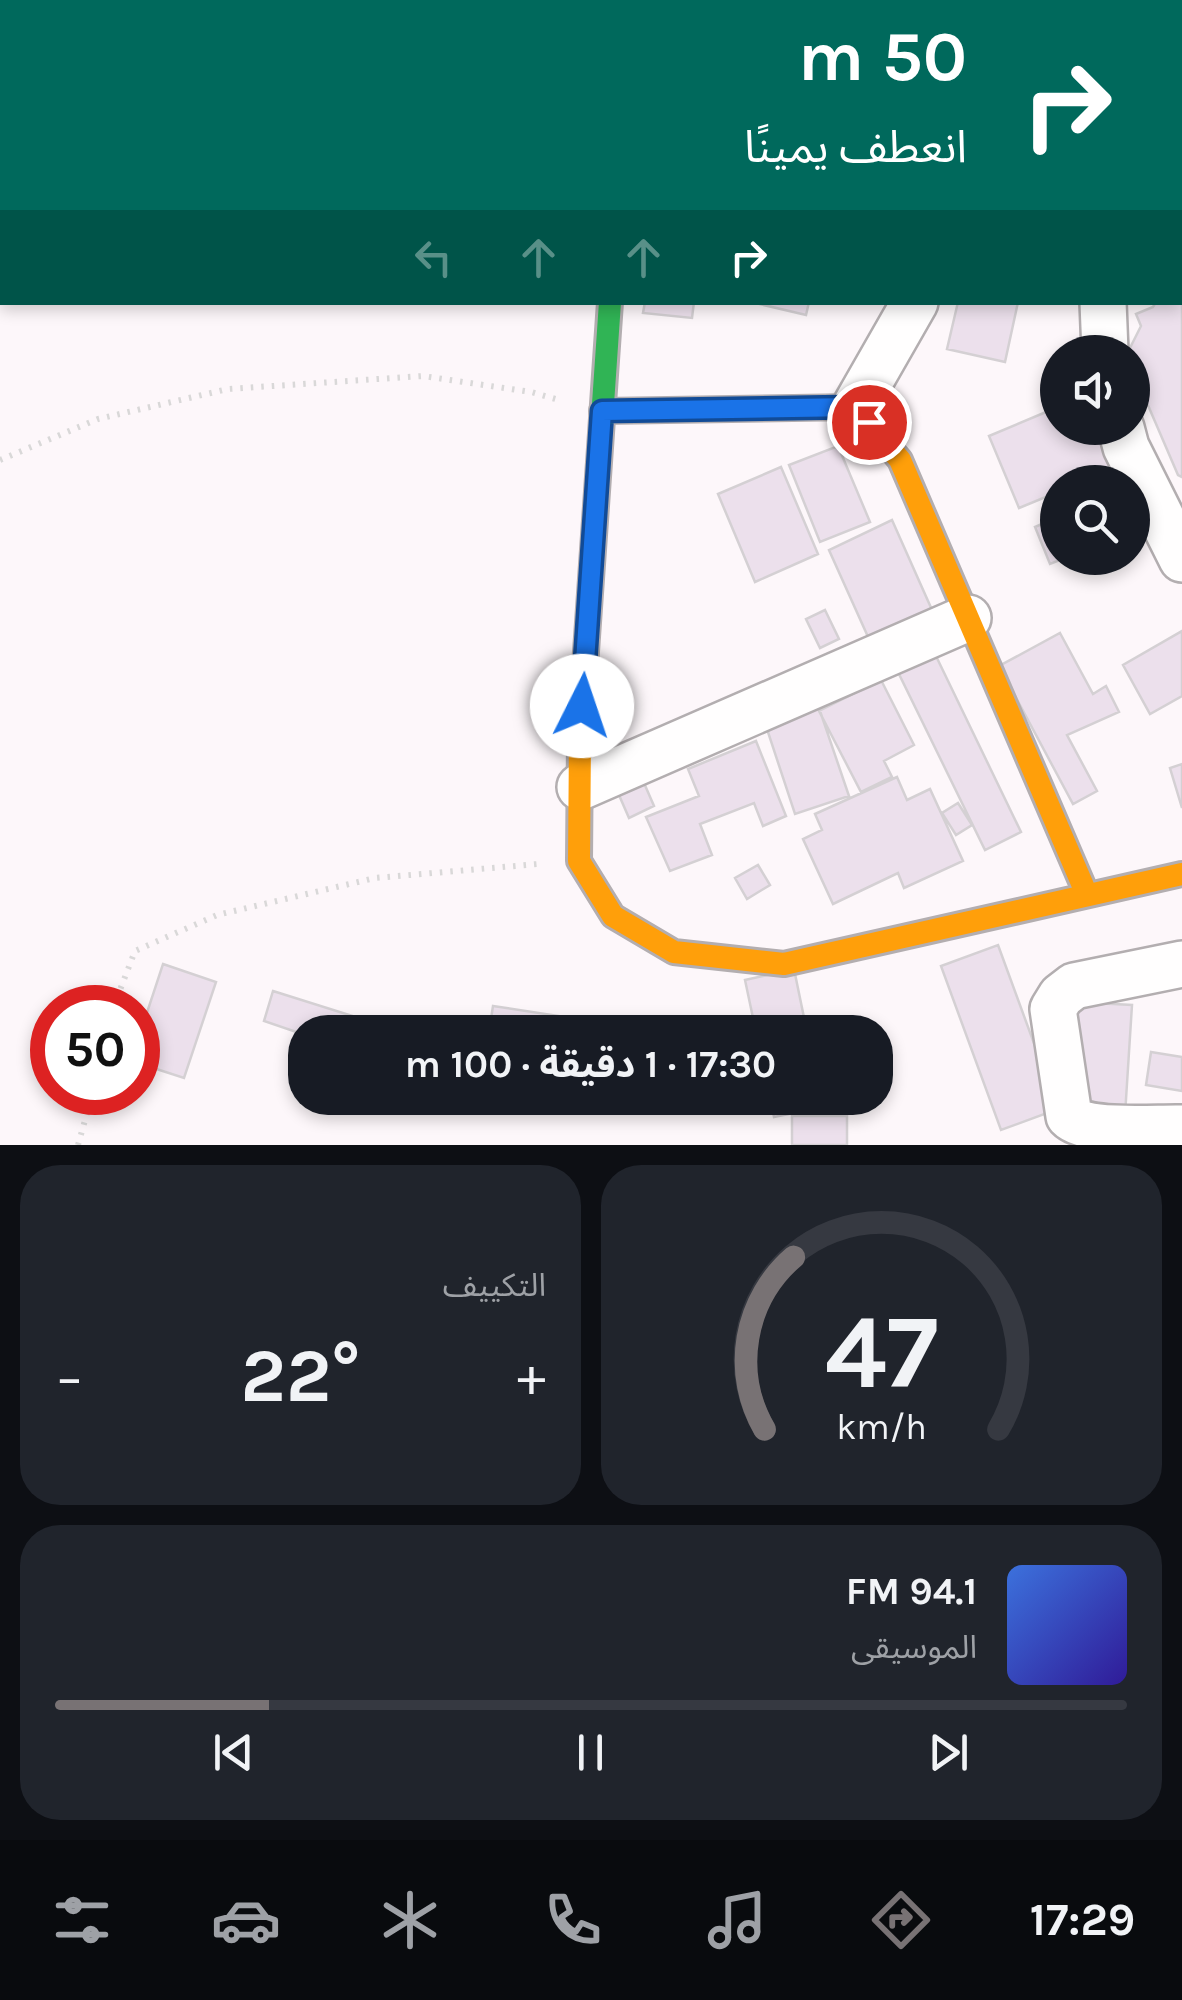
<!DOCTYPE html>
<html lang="ar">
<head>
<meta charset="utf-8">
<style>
	:root { --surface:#171b24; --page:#20242c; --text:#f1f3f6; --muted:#9ea1a6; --line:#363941; --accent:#787274 }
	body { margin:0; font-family:Karla,"Noto Sans Arabic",sans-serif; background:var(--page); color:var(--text); direction:rtl; height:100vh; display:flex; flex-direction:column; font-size:38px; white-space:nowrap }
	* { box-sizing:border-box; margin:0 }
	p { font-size:32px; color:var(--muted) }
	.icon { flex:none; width:55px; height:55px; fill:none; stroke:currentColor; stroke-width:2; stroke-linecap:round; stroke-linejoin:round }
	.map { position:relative; height:1145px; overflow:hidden; direction:ltr }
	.panel { display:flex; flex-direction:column; gap:20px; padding:20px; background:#0d0f14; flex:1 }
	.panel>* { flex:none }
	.guide { position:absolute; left:0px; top:0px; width:1182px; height:305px; box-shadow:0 5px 15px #0003; direction:rtl; background:#00695c; color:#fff; overflow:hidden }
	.fabs { position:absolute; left:1040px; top:335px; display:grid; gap:20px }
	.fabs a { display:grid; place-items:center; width:110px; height:110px; border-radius:50%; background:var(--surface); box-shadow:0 5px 15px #0003; font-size:50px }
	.speed { position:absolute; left:30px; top:985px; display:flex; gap:20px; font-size:50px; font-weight:700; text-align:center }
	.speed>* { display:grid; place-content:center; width:130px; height:130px; border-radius:50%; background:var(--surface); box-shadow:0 5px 15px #0003; line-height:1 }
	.speed .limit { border:15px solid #d22; background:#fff; color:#111 }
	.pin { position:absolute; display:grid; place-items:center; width:85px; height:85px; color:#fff; margin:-42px; border:5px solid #fff; border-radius:50%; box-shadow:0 2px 10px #0007 }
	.me { position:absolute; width:110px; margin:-55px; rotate:4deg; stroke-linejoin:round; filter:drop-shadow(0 0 8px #0008) }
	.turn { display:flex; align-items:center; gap:35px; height:210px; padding:0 50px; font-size:45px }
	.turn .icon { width:130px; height:130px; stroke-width:2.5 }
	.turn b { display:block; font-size:70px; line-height:85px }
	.lanes { display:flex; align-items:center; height:95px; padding:0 50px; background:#0003; justify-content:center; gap:50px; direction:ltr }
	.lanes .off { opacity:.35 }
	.big { font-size:75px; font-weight:700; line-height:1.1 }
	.panel .tile { flex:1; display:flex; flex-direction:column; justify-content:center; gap:15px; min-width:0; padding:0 35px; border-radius:40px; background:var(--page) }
	.panel .dial { align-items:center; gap:0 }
	.dial svg { height:260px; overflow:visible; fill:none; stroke:var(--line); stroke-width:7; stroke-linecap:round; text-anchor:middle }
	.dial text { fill:var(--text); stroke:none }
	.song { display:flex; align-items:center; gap:30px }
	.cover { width:120px; height:120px; border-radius:15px; background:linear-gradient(135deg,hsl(220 70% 55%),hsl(250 70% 35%)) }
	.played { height:10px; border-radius:5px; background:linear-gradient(90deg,var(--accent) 20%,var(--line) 20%) }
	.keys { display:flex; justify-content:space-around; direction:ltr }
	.heat { display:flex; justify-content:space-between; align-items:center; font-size:55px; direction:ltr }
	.panel .tiles { flex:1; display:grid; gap:20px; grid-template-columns:1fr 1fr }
	.tile:last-child { grid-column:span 2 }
	.trip { position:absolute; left:288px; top:1015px; width:605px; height:100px; border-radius:40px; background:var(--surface); box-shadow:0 5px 15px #0003; font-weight:700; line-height:100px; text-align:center; direction:rtl }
	.tabs { display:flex; height:160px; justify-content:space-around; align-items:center; background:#090b0e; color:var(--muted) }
	.tabs .icon { width:70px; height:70px }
	.tabs .on { color:var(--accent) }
	.tabs b { font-size:45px; color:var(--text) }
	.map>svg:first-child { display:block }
	.building { fill:#ece0ec; stroke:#d4d0d3; stroke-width:2.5 }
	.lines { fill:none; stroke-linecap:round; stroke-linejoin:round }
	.street-casing { stroke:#b3aeb0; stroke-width:50 }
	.fast-casing { stroke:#b3aeb0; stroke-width:28 }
	.slow-casing { stroke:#b3aeb0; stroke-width:28 }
	.path { stroke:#d9d8d8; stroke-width:6; stroke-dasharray:2.5 8; stroke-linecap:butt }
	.street { stroke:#fffefe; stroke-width:45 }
	.fast { stroke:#30b455; stroke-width:22 }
	.slow { stroke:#ff9f0a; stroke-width:22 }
	.route-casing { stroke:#114b97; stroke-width:25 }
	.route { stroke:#1a73e8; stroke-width:18 }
</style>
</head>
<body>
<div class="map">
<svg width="1182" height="1145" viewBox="0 0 1182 1145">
	<rect width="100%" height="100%" fill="#fdf7fa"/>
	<!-- building -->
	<path class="building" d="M1182 280V477L1178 475 1132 368V352H1128L1141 326 1136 314 1153 307 1156 302H1180Z
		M645 302H694L692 318 643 313Z
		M751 302H809L806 315Z
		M958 302H1018L1005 362 947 349Z
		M1058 407V428H1101L1124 482H1058V492L1019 508 989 436Z
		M838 446 870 522 820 542 789 465Z
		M781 467 818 554 755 582 718 494Z
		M1058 517V558H1065L1050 564 1035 527Z
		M892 520 932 610 869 639 829 550Z
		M825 610 839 639 820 648 806 619Z
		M1182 631V696L1150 714 1123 665Z
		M1060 633 1093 694 1106 686 1119 712 1067 735 1097 791 1073 804 999 666Z
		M935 654 1021 832 985 850 898 672Z
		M881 680 914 745 884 761 892 777 861 792 819 711Z
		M819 708 849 796 795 814 766 726Z
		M756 741 786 816 763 826 754 803 700 824 712 855 670 871 646 817 699 796 688 769Z
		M1182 764V808L1170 768Z
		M897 777 907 800 930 789 963 861 904 888 898 873 833 904 803 839 822 830 815 814Z
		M644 783 654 806 629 818 619 795Z
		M958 803 972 825 956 835 942 813Z
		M758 865 770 885 747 899 735 878Z
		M998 945 1058 1109 1001 1130 941 966Z
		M163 964 216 982 184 1078 138 1063V1040Z
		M794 969 807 1032H756L745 980Z
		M273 991 362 1019 357 1032 305 1035 264 1021Z
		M1076 1002 1132 1005 1125 1115 1083 1112 1072 1075Z
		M493 1006 565 1017 563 1032H489Z
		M1151 1052 1182 1057V1091L1146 1085Z
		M770 1098H821L823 1107 774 1117Z
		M792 1116H847V1145H792Z"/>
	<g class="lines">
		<defs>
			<path id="street" d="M939 0V2
				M1180 114H1182
				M1103 302 1105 352
				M855 407 915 302
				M1121 428 1126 447 1182 559
				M580 787 968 618
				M1182 964 1074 986 1061 996 1053 1009 1069 1116C1086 1134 1156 1127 1182 1128"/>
			<path id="fast" d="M580 739 610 302"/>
			<path id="slow" d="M630 0V2
				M602 411 855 407 900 460 1087 895
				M580 739 579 861 613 916 674 952 784 964 1182 874"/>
		</defs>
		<!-- street casing -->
		<use href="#street" class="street-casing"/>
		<!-- fast casing -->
		<use href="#fast" class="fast-casing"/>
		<!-- slow casing -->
		<use href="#slow" class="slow-casing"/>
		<!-- path -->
		<path class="path" d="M0 460 98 419 228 389 423 376 531 392 559 400
			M113 1008 135 951 217 915 375 878 538 864
			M78 1145 93 1092"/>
		<!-- street -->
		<use href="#street" class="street"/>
		<!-- fast -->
		<use href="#fast" class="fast"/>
		<!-- slow -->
		<use href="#slow" class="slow"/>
	</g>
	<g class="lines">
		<defs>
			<path id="route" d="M582 706 602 411 855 407 869 422"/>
		</defs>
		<!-- route casing -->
		<use href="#route" class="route-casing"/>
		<!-- route -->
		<use href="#route" class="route"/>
	</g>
</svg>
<div class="fabs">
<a><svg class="icon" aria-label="sound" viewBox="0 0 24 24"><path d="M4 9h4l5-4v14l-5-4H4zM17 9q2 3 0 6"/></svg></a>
<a><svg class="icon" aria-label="search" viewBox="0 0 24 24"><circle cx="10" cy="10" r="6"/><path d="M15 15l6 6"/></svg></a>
</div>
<div class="speed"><div class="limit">50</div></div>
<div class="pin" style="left:869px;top:422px;background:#d93025"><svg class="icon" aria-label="arrive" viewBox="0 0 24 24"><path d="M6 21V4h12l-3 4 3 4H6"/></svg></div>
<svg class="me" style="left:582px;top:706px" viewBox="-20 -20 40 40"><circle r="19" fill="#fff"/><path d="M0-13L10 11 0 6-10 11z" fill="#1a73e8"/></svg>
<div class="trip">17:30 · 1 دقيقة · 100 m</div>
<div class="guide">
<div class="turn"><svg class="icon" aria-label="right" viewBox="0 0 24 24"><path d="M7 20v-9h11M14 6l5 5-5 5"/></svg><div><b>50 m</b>انعطف يمينًا</div></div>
<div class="lanes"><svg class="icon off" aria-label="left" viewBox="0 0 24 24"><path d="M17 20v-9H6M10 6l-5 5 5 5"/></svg><svg class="icon off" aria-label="ahead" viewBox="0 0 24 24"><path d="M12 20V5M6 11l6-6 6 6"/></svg><svg class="icon off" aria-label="ahead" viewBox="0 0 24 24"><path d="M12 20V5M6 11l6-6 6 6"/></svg><svg class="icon" aria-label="right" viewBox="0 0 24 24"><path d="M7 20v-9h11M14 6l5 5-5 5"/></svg></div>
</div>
</div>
<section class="panel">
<div class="tiles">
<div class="tile dial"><svg viewBox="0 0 100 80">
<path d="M14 69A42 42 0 1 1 86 69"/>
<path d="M14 69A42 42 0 0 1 23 16" stroke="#787274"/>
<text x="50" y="56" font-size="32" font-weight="700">47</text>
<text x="50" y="72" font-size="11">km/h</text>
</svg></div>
<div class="tile"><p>التكييف</p>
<div class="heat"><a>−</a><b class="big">22°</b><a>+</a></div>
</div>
<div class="tile">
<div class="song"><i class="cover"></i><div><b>94.1 FM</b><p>الموسيقى</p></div></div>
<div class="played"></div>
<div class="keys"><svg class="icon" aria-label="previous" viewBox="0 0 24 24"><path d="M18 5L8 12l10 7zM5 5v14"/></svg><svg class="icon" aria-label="pause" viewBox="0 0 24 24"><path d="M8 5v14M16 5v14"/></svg><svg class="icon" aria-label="next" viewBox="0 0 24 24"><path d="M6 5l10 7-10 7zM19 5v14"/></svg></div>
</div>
</div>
</section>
<nav class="tabs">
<b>17:29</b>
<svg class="icon on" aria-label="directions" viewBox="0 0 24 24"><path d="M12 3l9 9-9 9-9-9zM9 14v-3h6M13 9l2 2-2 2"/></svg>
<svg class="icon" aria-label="music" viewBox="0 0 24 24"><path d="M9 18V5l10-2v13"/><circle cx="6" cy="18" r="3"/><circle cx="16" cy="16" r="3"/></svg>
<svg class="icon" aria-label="phone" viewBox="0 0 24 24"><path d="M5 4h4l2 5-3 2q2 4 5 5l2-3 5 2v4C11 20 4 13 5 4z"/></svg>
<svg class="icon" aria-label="climate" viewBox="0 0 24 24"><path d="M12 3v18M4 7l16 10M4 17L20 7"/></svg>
<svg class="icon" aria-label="car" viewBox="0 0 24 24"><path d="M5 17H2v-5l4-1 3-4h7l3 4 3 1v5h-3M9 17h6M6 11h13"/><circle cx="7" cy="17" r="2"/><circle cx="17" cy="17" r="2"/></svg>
<svg class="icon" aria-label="filters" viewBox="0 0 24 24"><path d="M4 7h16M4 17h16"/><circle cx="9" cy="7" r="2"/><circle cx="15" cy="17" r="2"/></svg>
</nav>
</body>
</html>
